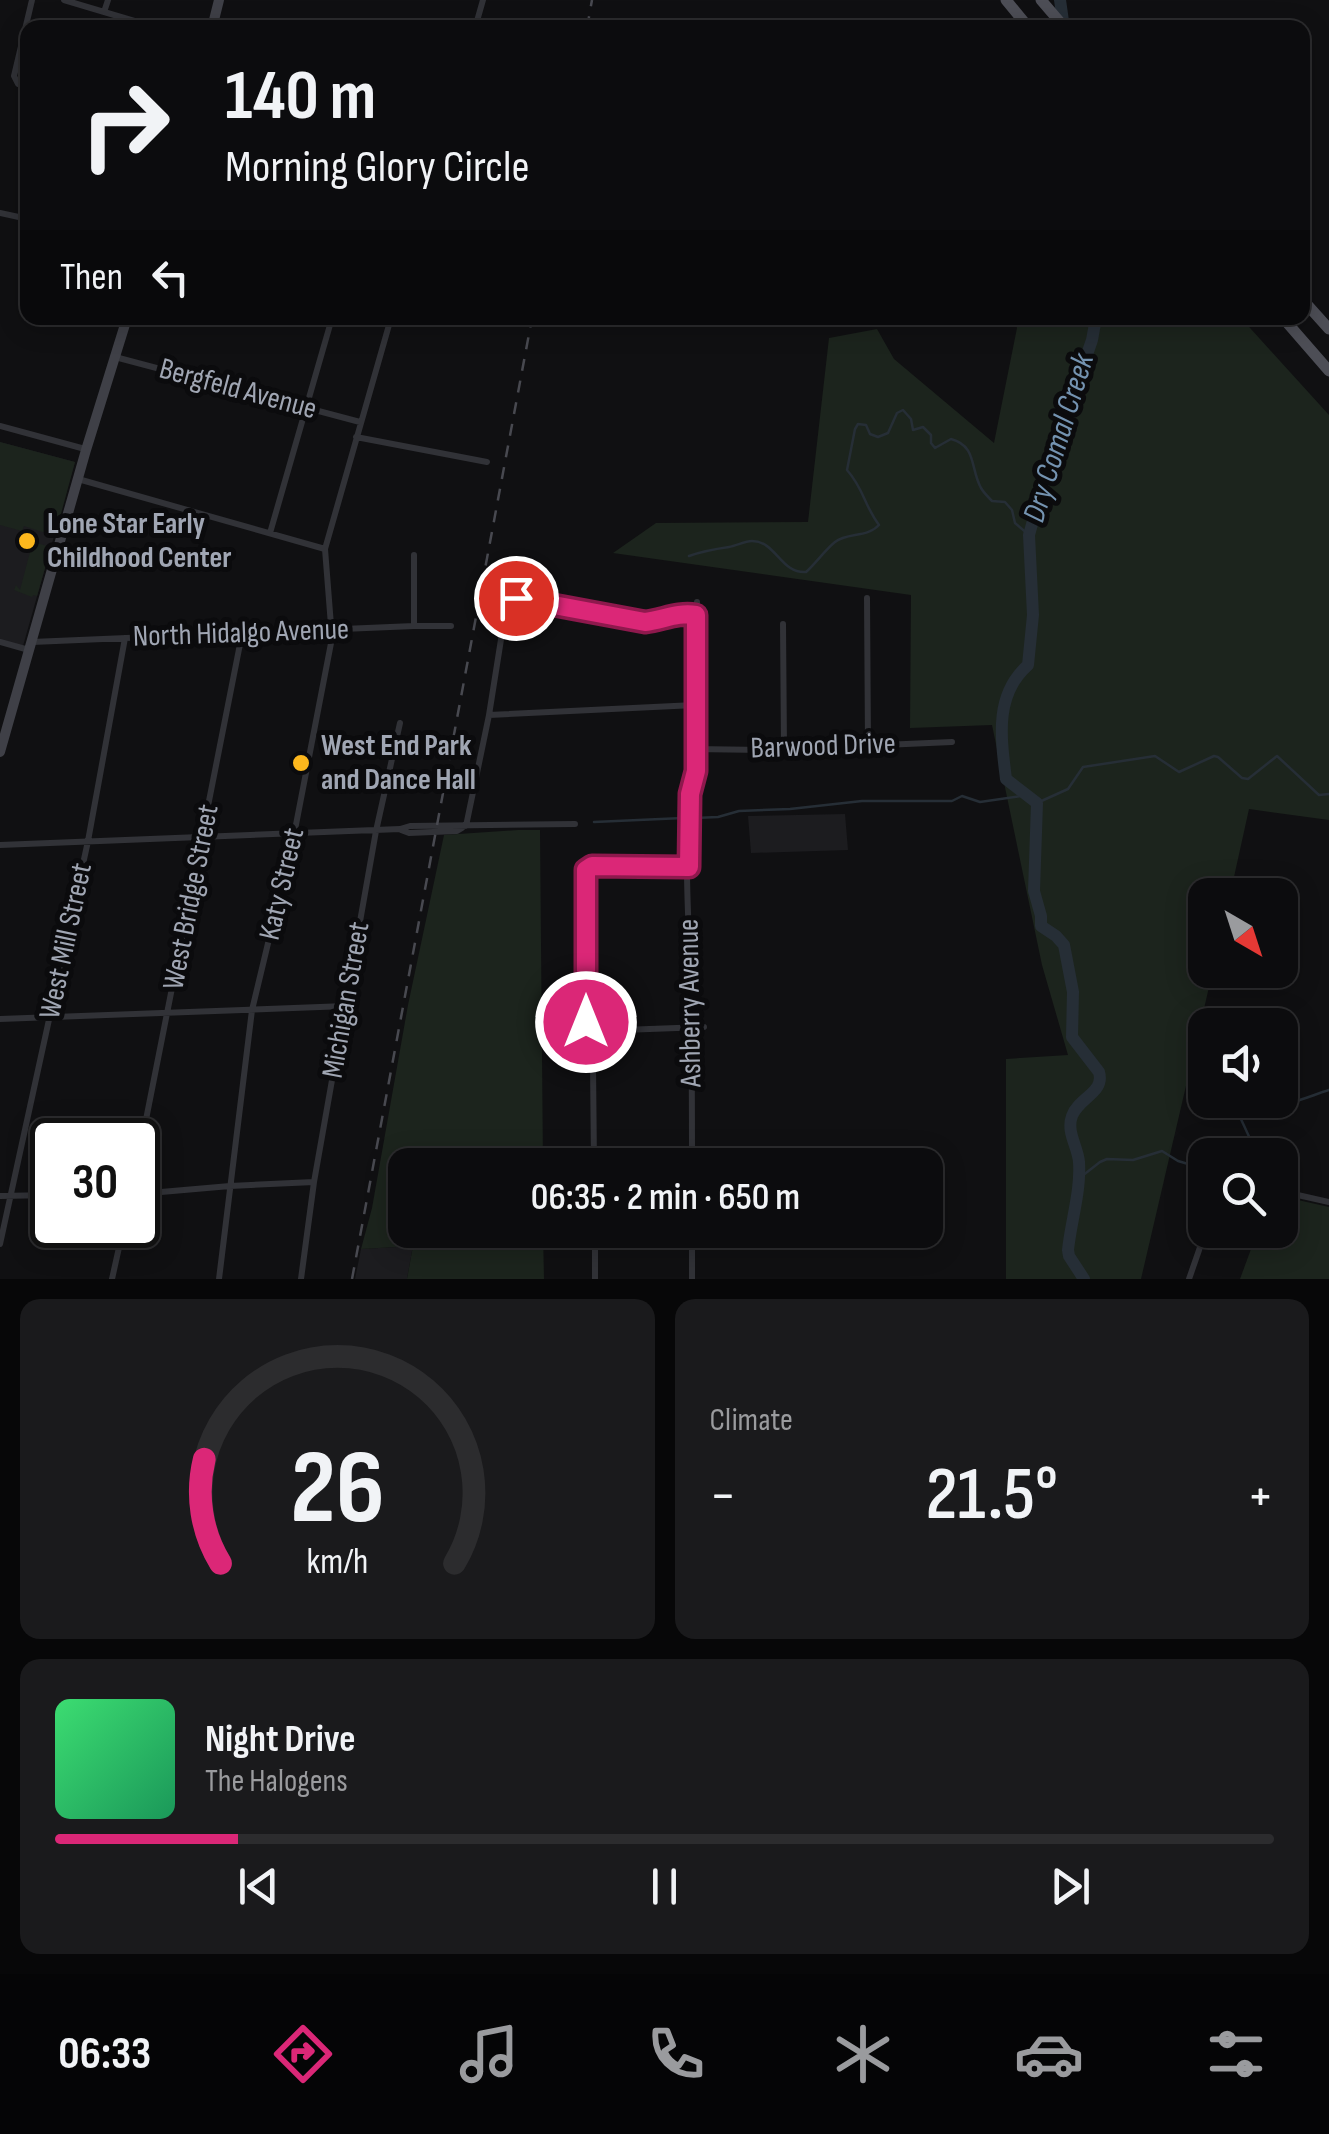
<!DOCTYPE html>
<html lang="en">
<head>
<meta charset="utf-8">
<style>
	:root { --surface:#0c0c0e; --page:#1a1a1c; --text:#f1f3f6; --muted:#9a9b9e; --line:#2c2c2e; --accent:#db2777 }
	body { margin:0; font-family:"Sofia Sans Condensed",sans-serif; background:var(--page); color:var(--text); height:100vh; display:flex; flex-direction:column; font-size:38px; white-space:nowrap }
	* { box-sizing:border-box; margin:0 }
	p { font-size:32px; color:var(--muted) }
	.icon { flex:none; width:55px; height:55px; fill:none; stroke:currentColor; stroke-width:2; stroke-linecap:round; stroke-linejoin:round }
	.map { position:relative; height:1279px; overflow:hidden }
	.drawer { display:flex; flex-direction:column; gap:20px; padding:20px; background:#070708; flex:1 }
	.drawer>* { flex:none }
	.banner { position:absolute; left:20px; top:20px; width:1290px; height:305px; border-radius:20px; box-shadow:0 5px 25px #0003,0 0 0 2px var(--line); background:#0c0c0e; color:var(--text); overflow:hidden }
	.needle { width:65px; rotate:141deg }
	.fabs { position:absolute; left:1188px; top:878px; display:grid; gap:20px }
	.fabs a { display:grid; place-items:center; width:110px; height:110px; border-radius:20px; background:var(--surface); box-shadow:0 5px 25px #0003,0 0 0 2px var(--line); font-size:50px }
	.speed { position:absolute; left:30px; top:1118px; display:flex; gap:20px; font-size:50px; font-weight:700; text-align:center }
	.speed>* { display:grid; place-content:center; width:130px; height:130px; border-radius:50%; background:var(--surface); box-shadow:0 5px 25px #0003,0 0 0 2px var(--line); line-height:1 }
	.speed .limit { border:5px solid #111; border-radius:15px; background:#fff; color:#111 }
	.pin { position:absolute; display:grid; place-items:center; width:85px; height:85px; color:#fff; margin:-42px; border:5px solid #fff; border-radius:50%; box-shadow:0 2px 10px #0007 }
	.me { position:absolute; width:110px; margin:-55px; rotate:0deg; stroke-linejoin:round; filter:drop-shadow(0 0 8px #0008) }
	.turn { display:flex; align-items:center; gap:35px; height:210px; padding:0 40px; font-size:45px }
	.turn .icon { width:130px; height:130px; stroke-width:2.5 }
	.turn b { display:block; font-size:70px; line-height:85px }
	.then { display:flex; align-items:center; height:95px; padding:0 40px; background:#0003; gap:20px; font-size:38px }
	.big { font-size:75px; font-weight:600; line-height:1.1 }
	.drawer .card { flex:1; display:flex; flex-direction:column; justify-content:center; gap:15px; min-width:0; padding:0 35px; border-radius:20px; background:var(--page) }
	.drawer .dial { align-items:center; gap:0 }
	.dial svg { height:260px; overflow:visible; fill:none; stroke:var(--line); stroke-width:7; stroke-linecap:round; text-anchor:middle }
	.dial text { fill:var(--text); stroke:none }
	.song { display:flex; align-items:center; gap:30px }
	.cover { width:120px; height:120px; border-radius:15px; background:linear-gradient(135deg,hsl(140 70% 55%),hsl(150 70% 35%)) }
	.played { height:10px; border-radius:5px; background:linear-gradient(90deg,var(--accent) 15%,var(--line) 15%) }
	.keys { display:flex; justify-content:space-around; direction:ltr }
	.heat { display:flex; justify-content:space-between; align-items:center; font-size:55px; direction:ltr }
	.drawer .tiles { flex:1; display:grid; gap:20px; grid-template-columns:1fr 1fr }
	.card:last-child { grid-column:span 2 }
	.trip { position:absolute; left:388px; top:1148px; width:555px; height:100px; border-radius:20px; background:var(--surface); box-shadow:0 5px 25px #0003,0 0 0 2px var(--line); font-weight:600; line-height:100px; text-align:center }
	.tab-bar { display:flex; height:160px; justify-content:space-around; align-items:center; background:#050506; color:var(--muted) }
	.tab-bar .icon { width:70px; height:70px }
	.tab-bar .selected { color:var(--accent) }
	.tab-bar b { font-size:45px; color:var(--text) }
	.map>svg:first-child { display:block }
	.built { fill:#1c1c1f }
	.green { fill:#1c241d }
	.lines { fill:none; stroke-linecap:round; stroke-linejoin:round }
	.stream { stroke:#262e36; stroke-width:2.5 }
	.river { stroke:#262e36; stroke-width:12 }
	.street { stroke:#313237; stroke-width:6 }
	.secondary { stroke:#3f4047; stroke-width:10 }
	.primary { stroke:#4d4e56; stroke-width:11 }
	.rail { stroke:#484950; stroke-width:2.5; stroke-dasharray:12 10; stroke-linecap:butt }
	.route-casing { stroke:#8e194d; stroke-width:25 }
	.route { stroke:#db2777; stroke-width:18 }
	.poi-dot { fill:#fcb71d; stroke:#0b0b0d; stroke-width:4 }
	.labels { text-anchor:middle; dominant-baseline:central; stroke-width:10; stroke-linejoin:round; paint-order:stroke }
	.street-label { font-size:30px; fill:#a0a6b3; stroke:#0b0b0d }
	.poi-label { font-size:30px; font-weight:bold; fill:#a0a6b3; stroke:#0b0b0d; text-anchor:start }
	.water-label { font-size:32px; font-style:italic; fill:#7493b1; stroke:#0b0b0d }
</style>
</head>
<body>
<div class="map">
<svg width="1329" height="1279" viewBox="0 0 1329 1279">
	<rect width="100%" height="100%" fill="#101012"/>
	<!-- built -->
	<path class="built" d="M0 442 75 462 23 646 0 640Z
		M845 814 848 850 751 853 748 816Z
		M413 1246 407 1279H355L361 1249Z"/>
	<!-- green -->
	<path class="green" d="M1013 318H1241L1329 415V820L1249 809 1230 895H1205V970H1213L1141 1279H1006V1059L1068 1055 1042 965 992 725 910 728 911 595 613 553 656 523 808 522 829 338 877 329 894 359 994 443 1017 328Z
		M0 442 75 462 55 536 24 526 22 531 0 525Z
		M29 541 51 547 37 596 33 595 32 597 14 590 16 585 20 590 30 552 26 544Z
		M518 830H540L543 1165H405V1230H543L544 1279H407L413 1246 361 1249 372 1208 408 1005 444 835Z
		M1280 1196 1329 1207V1279H1240L1258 1230H1280Z"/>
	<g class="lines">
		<!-- stream -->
		<path class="stream" d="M689 556C703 551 715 549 729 547 736 546 745 541 752 541 776 541 781 574 806 572 816 563 825 550 835 542 847 532 867 538 879 525 864 505 864 489 847 470L855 429 858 424 866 425 870 434 878 437 888 433 897 413 903 410 911 419 913 430 923 427 931 435V443L935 448 951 439C977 446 970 468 981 488 984 493 988 497 992 501L1005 502 1012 510 1015 523 1029 535
			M1037 803 1068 789 1083 767 1155 756 1179 772 1214 756 1218 757 1242 778 1248 779 1277 756 1319 795 1329 794
			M695 818 718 817 739 811 790 809 862 801H952L962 796 980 802 1028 795
			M594 822 683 818
			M1242 1155 1248 1151 1252 1143 1240 1117 1241 1109C1256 1096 1271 1106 1289 1103 1302 1100 1316 1094 1329 1090
			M1077 1180 1100 1162 1107 1159 1133 1160 1162 1151 1178 1161 1205 1169"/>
		<!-- river -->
		<path class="river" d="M1060 0 1064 28
			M1084 1279 1069 1256 1068 1250C1071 1221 1081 1191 1079 1162 1078 1147 1066 1132 1072 1116 1079 1097 1105 1093 1099 1072L1072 1037 1073 992 1064 945 1056 936 1041 926V916L1034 891 1037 803 1006 779C1001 738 994 695 1028 665L1033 615 1029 535 1048 467 1092 340 1096 318"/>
		<!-- street -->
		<path class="street" d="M64 0 158 28
			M104 12 108 0
			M475 28 483 0
			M28 86 18 84 14 76 32 0
			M0 213 28 219
			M115 357 360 422
			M0 426 85 449
			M356 437 487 462
			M78 479 325 549
			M270 533 332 318
			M867 598 868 745
			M783 624 784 749
			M414 626V555
			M0 642 29 650
			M32 642 414 626H451
			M489 715 695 705
			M694 749 768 750 952 742
			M466 826 489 715 506 608 513 600 520 598 645 621C663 621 677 612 696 615
			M401 830 409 833 457 831 462 828
			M0 845 400 829 410 826 575 824
			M689 867 592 866 586 871V1022L589 1029 595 1031 704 1027
			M0 1019 346 1006
			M593 1064 594 1165
			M138 1160 242 634
			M692 1165C692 1098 692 1031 690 964 688 901 682 833 695 771L697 602
			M1280 1191 1329 1202
			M138 1194 230 1186 314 1182
			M0 1196 52 1195
			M595 1230V1279
			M0 1244 88 841 125 638
			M112 1279 124 1225
			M219 1279 252 1010 294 835 332 638 325 549 391 318
			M301 1279 314 1182 376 831 400 723
			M692 1279V1230
			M1189 1279 1206 1230"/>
		<!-- secondary -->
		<path class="secondary" d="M212 28 219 0
			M0 752 86 450 127 318"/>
		<!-- primary -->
		<path class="primary" d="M1006 0 1029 28
			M1041 0 1065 28
			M1302 299 1329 329
			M1283 318 1329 371"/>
		<!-- rail -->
		<path class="rail" d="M587 28 592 0
			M352 1279 532 318"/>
	</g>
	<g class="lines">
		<defs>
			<path id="route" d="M516 598 645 622C663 620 677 612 696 615V771L690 794 689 867 592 866 586 870V1022"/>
		</defs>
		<!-- route casing -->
		<use href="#route" class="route-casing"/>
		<!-- route -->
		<use href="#route" class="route"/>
	</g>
	<!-- markers -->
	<g class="poi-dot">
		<circle cx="27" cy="541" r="10"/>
		<circle cx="301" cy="763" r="10"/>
	</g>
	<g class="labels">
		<!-- street labels -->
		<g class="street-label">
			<text transform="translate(238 389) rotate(15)">Bergfeld Avenue</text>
			<text transform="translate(241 633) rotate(-2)">North Hidalgo Avenue</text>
			<text transform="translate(823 746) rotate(-2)">Barwood Drive</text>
			<text transform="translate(282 884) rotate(-77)">Katy Street</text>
			<text transform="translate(191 897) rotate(-79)">West Bridge Street</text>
			<text transform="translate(66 941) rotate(-78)">West Mill Street</text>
			<text transform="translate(346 1000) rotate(-80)">Michigan Street</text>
			<text transform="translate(690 1003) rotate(-91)">Ashberry Avenue</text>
		</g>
		<!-- poi labels -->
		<g class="poi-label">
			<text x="47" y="524">Lone Star Early<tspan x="47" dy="34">Childhood Center</tspan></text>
			<text x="321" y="746">West End Park<tspan x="321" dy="34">and Dance Hall</tspan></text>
		</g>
		<!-- water labels -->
		<g class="water-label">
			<text transform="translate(1059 438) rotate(-73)">Dry Comal Creek</text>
		</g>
	</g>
</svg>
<div class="fabs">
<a><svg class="needle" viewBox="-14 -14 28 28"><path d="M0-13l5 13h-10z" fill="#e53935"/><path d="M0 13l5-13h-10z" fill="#9a9b9e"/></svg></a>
<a><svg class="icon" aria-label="sound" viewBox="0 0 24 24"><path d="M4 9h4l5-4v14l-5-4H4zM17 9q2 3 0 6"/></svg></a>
<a><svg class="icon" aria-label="search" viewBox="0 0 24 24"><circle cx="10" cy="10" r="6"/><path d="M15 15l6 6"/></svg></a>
</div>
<div class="speed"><div class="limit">30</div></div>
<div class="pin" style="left:516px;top:598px;background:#d93025"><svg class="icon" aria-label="arrive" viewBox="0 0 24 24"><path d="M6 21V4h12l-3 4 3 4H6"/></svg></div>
<svg class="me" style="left:586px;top:1022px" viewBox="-20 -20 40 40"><circle r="17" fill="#db2777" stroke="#fff" stroke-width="3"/><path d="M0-11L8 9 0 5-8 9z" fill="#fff"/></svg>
<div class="trip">06:35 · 2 min · 650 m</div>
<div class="banner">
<div class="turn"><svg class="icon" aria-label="right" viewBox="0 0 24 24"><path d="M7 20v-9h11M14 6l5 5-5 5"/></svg><div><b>140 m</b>Morning Glory Circle</div></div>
<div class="then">Then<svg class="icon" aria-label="left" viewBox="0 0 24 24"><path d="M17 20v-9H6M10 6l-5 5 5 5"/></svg></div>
</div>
</div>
<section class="drawer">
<div class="tiles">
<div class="card dial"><svg viewBox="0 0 100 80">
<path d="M14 69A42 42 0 1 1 86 69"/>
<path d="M14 69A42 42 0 0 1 9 37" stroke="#db2777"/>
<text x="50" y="56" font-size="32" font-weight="700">26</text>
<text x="50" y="72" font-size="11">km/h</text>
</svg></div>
<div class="card"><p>Climate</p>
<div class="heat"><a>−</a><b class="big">21.5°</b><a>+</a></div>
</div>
<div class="card">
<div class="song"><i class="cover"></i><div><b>Night Drive</b><p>The Halogens</p></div></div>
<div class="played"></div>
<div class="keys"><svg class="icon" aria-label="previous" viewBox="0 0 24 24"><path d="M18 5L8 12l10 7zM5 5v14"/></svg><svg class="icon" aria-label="pause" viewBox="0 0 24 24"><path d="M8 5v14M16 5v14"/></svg><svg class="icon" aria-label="next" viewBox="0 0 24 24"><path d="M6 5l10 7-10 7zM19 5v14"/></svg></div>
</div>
</div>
</section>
<nav class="tab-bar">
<b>06:33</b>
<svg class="icon selected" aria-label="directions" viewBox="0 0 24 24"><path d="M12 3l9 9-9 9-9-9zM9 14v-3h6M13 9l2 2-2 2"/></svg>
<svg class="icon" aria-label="music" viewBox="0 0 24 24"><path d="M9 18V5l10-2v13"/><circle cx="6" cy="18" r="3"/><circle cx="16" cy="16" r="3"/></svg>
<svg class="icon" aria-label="phone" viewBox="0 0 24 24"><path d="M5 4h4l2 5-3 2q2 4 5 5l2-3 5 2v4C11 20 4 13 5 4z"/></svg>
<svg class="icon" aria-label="climate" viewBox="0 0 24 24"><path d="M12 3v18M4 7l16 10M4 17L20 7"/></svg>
<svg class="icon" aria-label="car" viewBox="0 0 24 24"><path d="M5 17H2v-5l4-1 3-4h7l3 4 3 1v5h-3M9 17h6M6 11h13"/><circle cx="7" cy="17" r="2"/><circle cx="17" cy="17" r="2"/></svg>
<svg class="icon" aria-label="filters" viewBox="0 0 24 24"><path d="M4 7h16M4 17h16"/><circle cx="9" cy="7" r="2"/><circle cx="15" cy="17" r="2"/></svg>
</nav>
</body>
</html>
